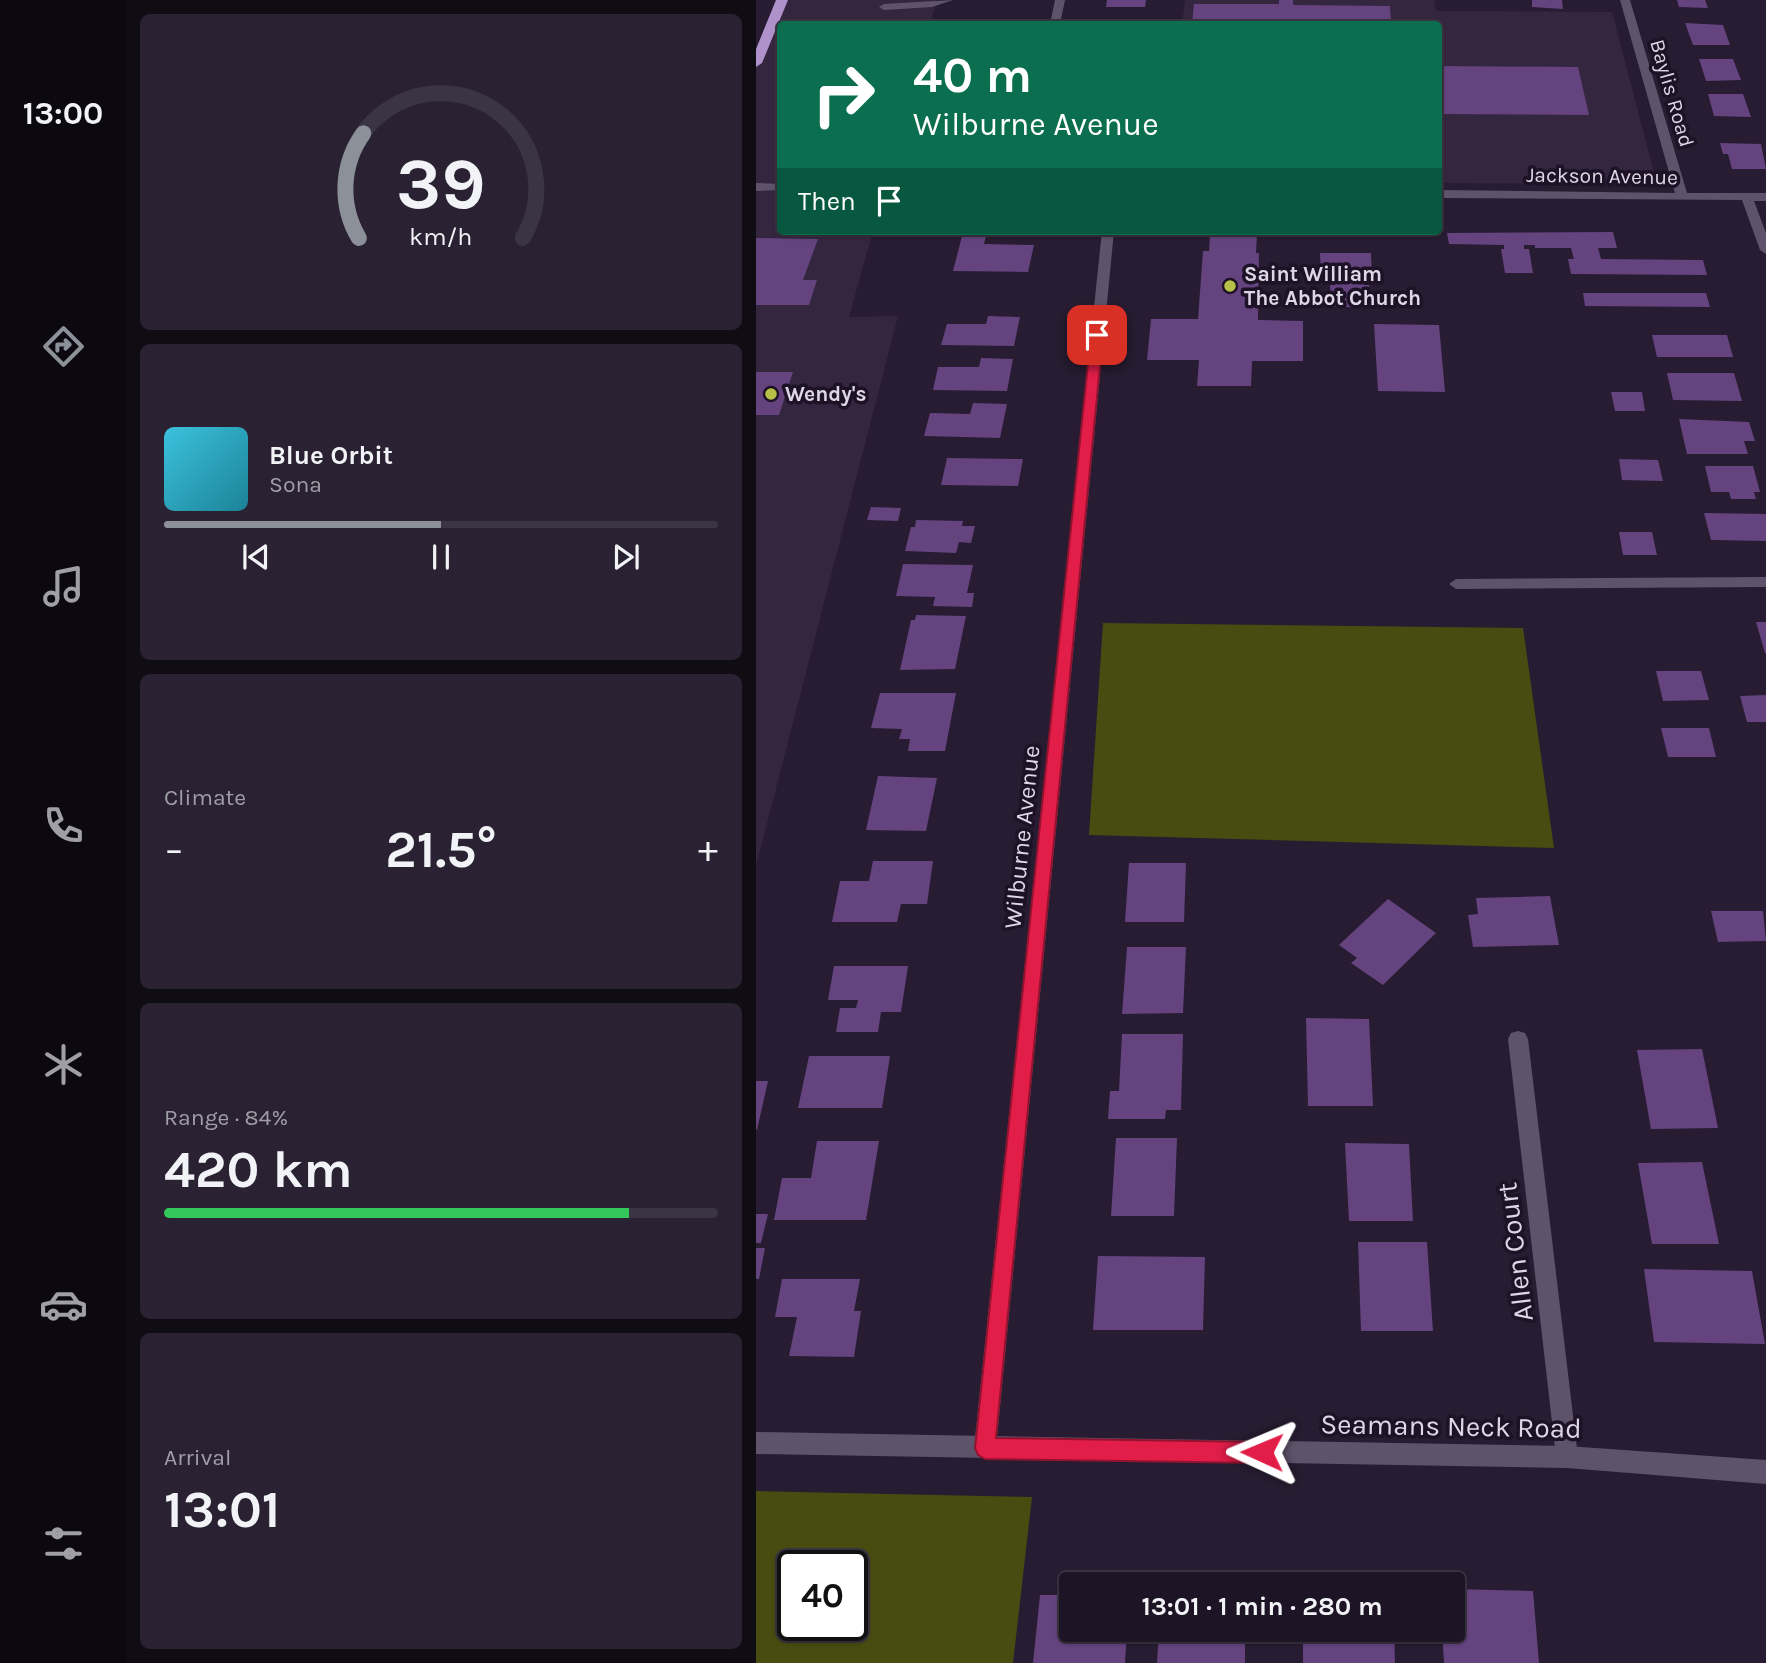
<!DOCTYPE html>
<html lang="en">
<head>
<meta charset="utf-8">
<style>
	:root { --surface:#1d1525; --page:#2a2232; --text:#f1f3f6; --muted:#a09fa7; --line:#3b3442; --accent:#8c9099 }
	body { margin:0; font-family:Karla,sans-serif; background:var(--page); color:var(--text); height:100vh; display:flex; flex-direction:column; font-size:26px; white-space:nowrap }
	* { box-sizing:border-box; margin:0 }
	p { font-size:23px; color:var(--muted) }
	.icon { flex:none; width:38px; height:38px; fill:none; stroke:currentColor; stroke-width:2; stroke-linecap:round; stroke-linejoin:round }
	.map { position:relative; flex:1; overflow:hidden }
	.details { display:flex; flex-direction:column; gap:14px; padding:14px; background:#100c14; width:630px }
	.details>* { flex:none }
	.top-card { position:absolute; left:21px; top:21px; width:665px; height:214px; border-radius:7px; box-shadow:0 2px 5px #0004,0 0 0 2px var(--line); background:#0b6e4f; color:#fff; overflow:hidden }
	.speed { position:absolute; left:21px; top:1550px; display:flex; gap:14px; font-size:35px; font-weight:700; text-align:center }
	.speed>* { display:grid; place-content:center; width:91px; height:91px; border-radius:50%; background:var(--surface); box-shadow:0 2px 5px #0004,0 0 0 2px var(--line); line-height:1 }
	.speed .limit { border:4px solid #111; border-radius:10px; background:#fff; color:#111 }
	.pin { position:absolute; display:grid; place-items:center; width:60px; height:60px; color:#fff; margin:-30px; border-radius:14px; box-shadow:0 4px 10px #0006 }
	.me { position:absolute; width:77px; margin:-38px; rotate:271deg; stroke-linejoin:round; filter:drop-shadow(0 0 5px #0008) }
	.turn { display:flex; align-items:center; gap:24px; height:147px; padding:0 21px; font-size:32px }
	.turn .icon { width:91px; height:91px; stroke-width:2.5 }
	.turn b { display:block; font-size:49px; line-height:60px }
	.then { display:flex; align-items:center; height:66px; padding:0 21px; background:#0003; gap:14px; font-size:26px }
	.big { font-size:52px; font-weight:700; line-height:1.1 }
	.details .card { flex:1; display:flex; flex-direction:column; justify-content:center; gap:10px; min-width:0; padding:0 24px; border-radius:10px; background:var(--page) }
	.details .dial { align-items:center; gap:0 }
	.dial svg { height:182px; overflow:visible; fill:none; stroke:var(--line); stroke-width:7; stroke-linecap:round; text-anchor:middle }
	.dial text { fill:var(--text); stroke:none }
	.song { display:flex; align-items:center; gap:21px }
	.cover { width:84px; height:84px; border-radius:10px; background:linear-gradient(135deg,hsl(190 70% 55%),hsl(190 70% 35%)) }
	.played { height:7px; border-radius:4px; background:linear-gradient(90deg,var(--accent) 50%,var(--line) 50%) }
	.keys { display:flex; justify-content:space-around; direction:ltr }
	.heat { display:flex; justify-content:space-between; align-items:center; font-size:38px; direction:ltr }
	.charge { height:10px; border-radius:5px; background:linear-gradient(90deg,#34c759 84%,var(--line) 0) }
	.trip { position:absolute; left:303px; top:1572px; width:406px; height:70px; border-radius:7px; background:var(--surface); box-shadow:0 2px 5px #0004,0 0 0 2px var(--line); font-weight:700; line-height:70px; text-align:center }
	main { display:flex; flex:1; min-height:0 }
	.tab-bar { display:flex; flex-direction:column; width:126px; justify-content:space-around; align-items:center; background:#0c080f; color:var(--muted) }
	.tab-bar .icon { width:49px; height:49px }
	.tab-bar .active { color:var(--accent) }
	.tab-bar b { font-size:32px; color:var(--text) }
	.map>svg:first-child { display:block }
	.built { fill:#352640 }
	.green { fill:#484c11; fill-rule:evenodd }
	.building { fill:#64437f }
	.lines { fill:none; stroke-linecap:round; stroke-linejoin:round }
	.service { fill:#5f536b; fill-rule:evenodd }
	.minor { fill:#5f536b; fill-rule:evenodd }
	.tertiary { fill:#5f536b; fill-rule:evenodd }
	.trunk { fill:#b092ca; fill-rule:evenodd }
	.route { fill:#e11d48; stroke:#92132f; stroke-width:2 }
	.poi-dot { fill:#b8c147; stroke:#1e1227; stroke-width:2.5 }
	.labels { text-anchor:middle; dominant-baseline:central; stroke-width:7; stroke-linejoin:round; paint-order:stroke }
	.far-street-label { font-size:21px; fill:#ded7e5; stroke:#1e1227 }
	.far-poi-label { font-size:21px; font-weight:bold; fill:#ded7e5; stroke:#1e1227; text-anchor:start }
	.street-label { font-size:24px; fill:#ded7e5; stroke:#1e1227 }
	.near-street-label { font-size:28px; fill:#ded7e5; stroke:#1e1227 }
</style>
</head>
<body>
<main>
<nav class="tab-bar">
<b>13:00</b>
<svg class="icon active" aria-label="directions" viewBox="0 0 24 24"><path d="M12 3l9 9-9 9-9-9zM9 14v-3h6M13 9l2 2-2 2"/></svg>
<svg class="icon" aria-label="music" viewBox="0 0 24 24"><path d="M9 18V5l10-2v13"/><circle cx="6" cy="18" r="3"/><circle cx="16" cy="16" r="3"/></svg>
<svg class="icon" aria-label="phone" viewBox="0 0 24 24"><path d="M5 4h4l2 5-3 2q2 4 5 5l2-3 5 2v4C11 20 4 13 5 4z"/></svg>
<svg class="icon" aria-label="climate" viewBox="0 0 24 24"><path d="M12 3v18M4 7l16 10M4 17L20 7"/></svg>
<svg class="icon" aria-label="car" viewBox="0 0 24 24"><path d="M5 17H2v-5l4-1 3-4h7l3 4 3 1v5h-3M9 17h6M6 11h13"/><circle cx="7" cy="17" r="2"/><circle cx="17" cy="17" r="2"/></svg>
<svg class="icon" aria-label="filters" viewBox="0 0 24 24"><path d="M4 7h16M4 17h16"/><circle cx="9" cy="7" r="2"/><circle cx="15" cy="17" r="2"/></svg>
</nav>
<section class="details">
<div class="card dial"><svg viewBox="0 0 100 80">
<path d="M14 69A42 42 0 1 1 86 69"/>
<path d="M14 69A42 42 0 0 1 16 23" stroke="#8c9099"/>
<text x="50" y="56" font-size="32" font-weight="700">39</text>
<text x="50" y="72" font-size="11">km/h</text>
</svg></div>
<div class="card">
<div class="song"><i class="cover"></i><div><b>Blue Orbit</b><p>Sona</p></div></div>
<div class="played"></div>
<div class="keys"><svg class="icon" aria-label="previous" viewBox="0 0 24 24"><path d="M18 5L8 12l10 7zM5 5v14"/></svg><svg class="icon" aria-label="pause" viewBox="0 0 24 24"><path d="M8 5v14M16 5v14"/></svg><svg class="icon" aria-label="next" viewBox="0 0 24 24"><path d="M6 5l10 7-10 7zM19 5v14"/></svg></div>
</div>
<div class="card"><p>Climate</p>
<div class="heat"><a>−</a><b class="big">21.5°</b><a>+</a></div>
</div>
<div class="card"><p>Range · 84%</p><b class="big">420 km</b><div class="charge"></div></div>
<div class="card"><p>Arrival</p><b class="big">13:01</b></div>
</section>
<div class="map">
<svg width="1010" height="1663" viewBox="0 0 1010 1663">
	<rect width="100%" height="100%" fill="#271c31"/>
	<!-- built -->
	<path class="built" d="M29 0H181L174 24H24V231H117L93 317 142 316 0 866V68Z
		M429 0H678L680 11 856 12 901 184 683 183 682 24H426Z"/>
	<!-- green -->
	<path class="green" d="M347 623 767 628 798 848 333 835Z
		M0 1491 276 1497 257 1663H0ZM96 1566V1626H37V1566Z"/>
	<!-- building -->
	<path class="building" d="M351 0H390L389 7H350Z
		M523 0H537V5L634 6 635 24H436L438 4H523Z
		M776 0H806L807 9 776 7Z
		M921 0H949L952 8 923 7Z
		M334 20 376 21V24H333Z
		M929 23 967 25 974 45H937Z
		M943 59H977L985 80 950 81Z
		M682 66 822 67 833 115 682 114Z
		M952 94H987L995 117 958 116Z
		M964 143 1005 144 1010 169H976L972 154H967Z
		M857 232 861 248H842L845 259 947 260 951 275 815 274 812 259H818L815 248H779V245H768V249H773L777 273H749L745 249H748V245L693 244 691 233Z
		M454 235H501L500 253H503L502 320 547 321V361H496L495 386H441L443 360H391L395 319H442L447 251H453Z
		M206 236H230L228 244 278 245 272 272 197 271Z
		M0 238 62 239 47 280H61L53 305H0Z
		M564 253H615L616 277H607L608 285H613L615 307H575L574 285H579L578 277H565Z
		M827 293H950L954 307 829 306Z
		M232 316 264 317 258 346 185 345 191 324H230Z
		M618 324 683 325 689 392 622 391Z
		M896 335H971L977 357H901Z
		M225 358 257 359 251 391 177 390 182 367H223Z
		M0 372H37L23 415H0Z
		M911 373H978L986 401 917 400Z
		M855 392H886L889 411H859Z
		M217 403 251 404 244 438 168 436 174 413 214 414Z
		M923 419 993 422 999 441H988L992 454H931Z
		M191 458 267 459 262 486 185 485Z
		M863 459 902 460 907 481 866 480Z
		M949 466H997L1004 492H998L1000 499H975L973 492H955Z
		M115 507 145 508 142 521 111 520Z
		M948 513 1010 514V541L955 540Z
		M160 520 207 521 206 526H219L215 543 203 542 200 553 149 551 155 527H159Z
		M863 532H896L901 555H867Z
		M147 564 217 565 211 593H218L216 607 177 606 179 597 140 596Z
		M160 615 210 616 199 669 144 670 155 620H159Z
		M1000 622H1010V653H1009Z
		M900 671H945L953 700 907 701Z
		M124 693H200L189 751H152L154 739H143L146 729 115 728Z
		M1010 695V722H991L984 696Z
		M905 728H953L960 757H912Z
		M122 776 181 778 170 831 110 830Z
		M117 861H177L171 904H145L141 922H76L84 881H113Z
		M373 863H430L428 922H369Z
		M794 896 803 945 717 947 712 915 722 914 720 898Z
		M632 899 680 933 627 985 595 963 601 958 583 945Z
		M955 911H1007L1010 941 962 942Z
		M371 947H430L427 1013 366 1014Z
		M78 966H152L145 1012H125L122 1032H80L84 1008H100L102 1000H72Z
		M550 1018 613 1019 617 1106H552Z
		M366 1034H427L425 1110H410L409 1119H352L354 1091H363Z
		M946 1049 962 1128 895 1129 881 1050Z
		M53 1056H134L126 1108H42Z
		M0 1081H12L1 1130 0 1129Z
		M360 1138H421L418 1216H355Z
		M61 1141H123L110 1220H18L26 1178H55Z
		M589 1143 653 1144 657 1221H593Z
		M946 1162 963 1244H896L882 1163Z
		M0 1214H12L5 1243H0Z
		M602 1242H671L677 1331H605Z
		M0 1248H9L3 1279H0Z
		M342 1256 449 1257 447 1330H337Z
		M888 1269 996 1271 1009 1344 898 1342Z
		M26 1279H104L98 1311H105L98 1357 33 1356 41 1317H19Z
		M696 1589 777 1591 783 1663H688L686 1629H696Z
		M284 1595H315V1629H371L369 1663H277Z
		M403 1629H489V1663H401Z
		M547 1629H638L639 1663H547Z"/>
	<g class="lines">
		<!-- service -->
		<path class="service" d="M197 0 176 7 128 10 123 7 128 4Z
			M1010 577V587L700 589 693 584 700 579Z"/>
		<!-- minor -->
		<path class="minor" d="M299 0H309L304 24H294Z
			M864 0H874L931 193H1010V201H998L1010 233V254L1004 250 986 200 682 198V190L919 193Z
			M0 183 24 184V190L0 191Z
			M346 231H358L240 1448 237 1456 229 1459 221 1456 218 1448Z
			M762 1031 769 1033 772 1039 822 1457 819 1465 811 1468 803 1465 800 1457 752 1039 755 1033Z"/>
		<!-- tertiary -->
		<path class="tertiary" d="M0 1432 811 1446 1010 1460V1484L811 1468 0 1454Z"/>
		<!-- trunk -->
		<path class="trunk" d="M20 0H32L6 63 0 67V49Z"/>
	</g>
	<!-- route -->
	<path class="route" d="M341 332 347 335 240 1438 506 1442 514 1445 517 1452 514 1460 506 1463 229 1459 222 1455 219 1448 335 335Z"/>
	<!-- markers -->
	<g class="poi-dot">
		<circle cx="474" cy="286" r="7"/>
		<circle cx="15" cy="394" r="7"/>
	</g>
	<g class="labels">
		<!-- far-street labels -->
		<g class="far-street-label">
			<text transform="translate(916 93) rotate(74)">Baylis Road</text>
			<text transform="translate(846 176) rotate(1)">Jackson Avenue</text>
		</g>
		<!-- far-poi labels -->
		<g class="far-poi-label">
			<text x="488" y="274">Saint William<tspan x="488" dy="24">The Abbot Church</tspan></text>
			<text x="29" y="394">Wendy's</text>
		</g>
		<!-- street labels -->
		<g class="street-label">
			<text transform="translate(266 837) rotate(-84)">Wilburne Avenue</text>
		</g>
		<!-- near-street labels -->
		<g class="near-street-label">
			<text transform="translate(759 1252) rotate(-97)">Allen Court</text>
			<text transform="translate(695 1426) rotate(1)">Seamans Neck Road</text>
		</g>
	</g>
</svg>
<div class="speed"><div class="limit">40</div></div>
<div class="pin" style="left:341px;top:335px;background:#d93025"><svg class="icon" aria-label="arrive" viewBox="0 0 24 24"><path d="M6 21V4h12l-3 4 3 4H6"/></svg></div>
<svg class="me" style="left:506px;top:1452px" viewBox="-20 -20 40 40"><path d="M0-17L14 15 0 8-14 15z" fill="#e11d48" stroke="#fff" stroke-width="4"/></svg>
<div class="trip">13:01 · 1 min · 280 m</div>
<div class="top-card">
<div class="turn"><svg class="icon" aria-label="right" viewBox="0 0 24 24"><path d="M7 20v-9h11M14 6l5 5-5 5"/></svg><div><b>40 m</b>Wilburne Avenue</div></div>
<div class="then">Then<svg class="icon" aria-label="arrive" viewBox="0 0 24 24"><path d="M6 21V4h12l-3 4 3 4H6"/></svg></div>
</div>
</div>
</main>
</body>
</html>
